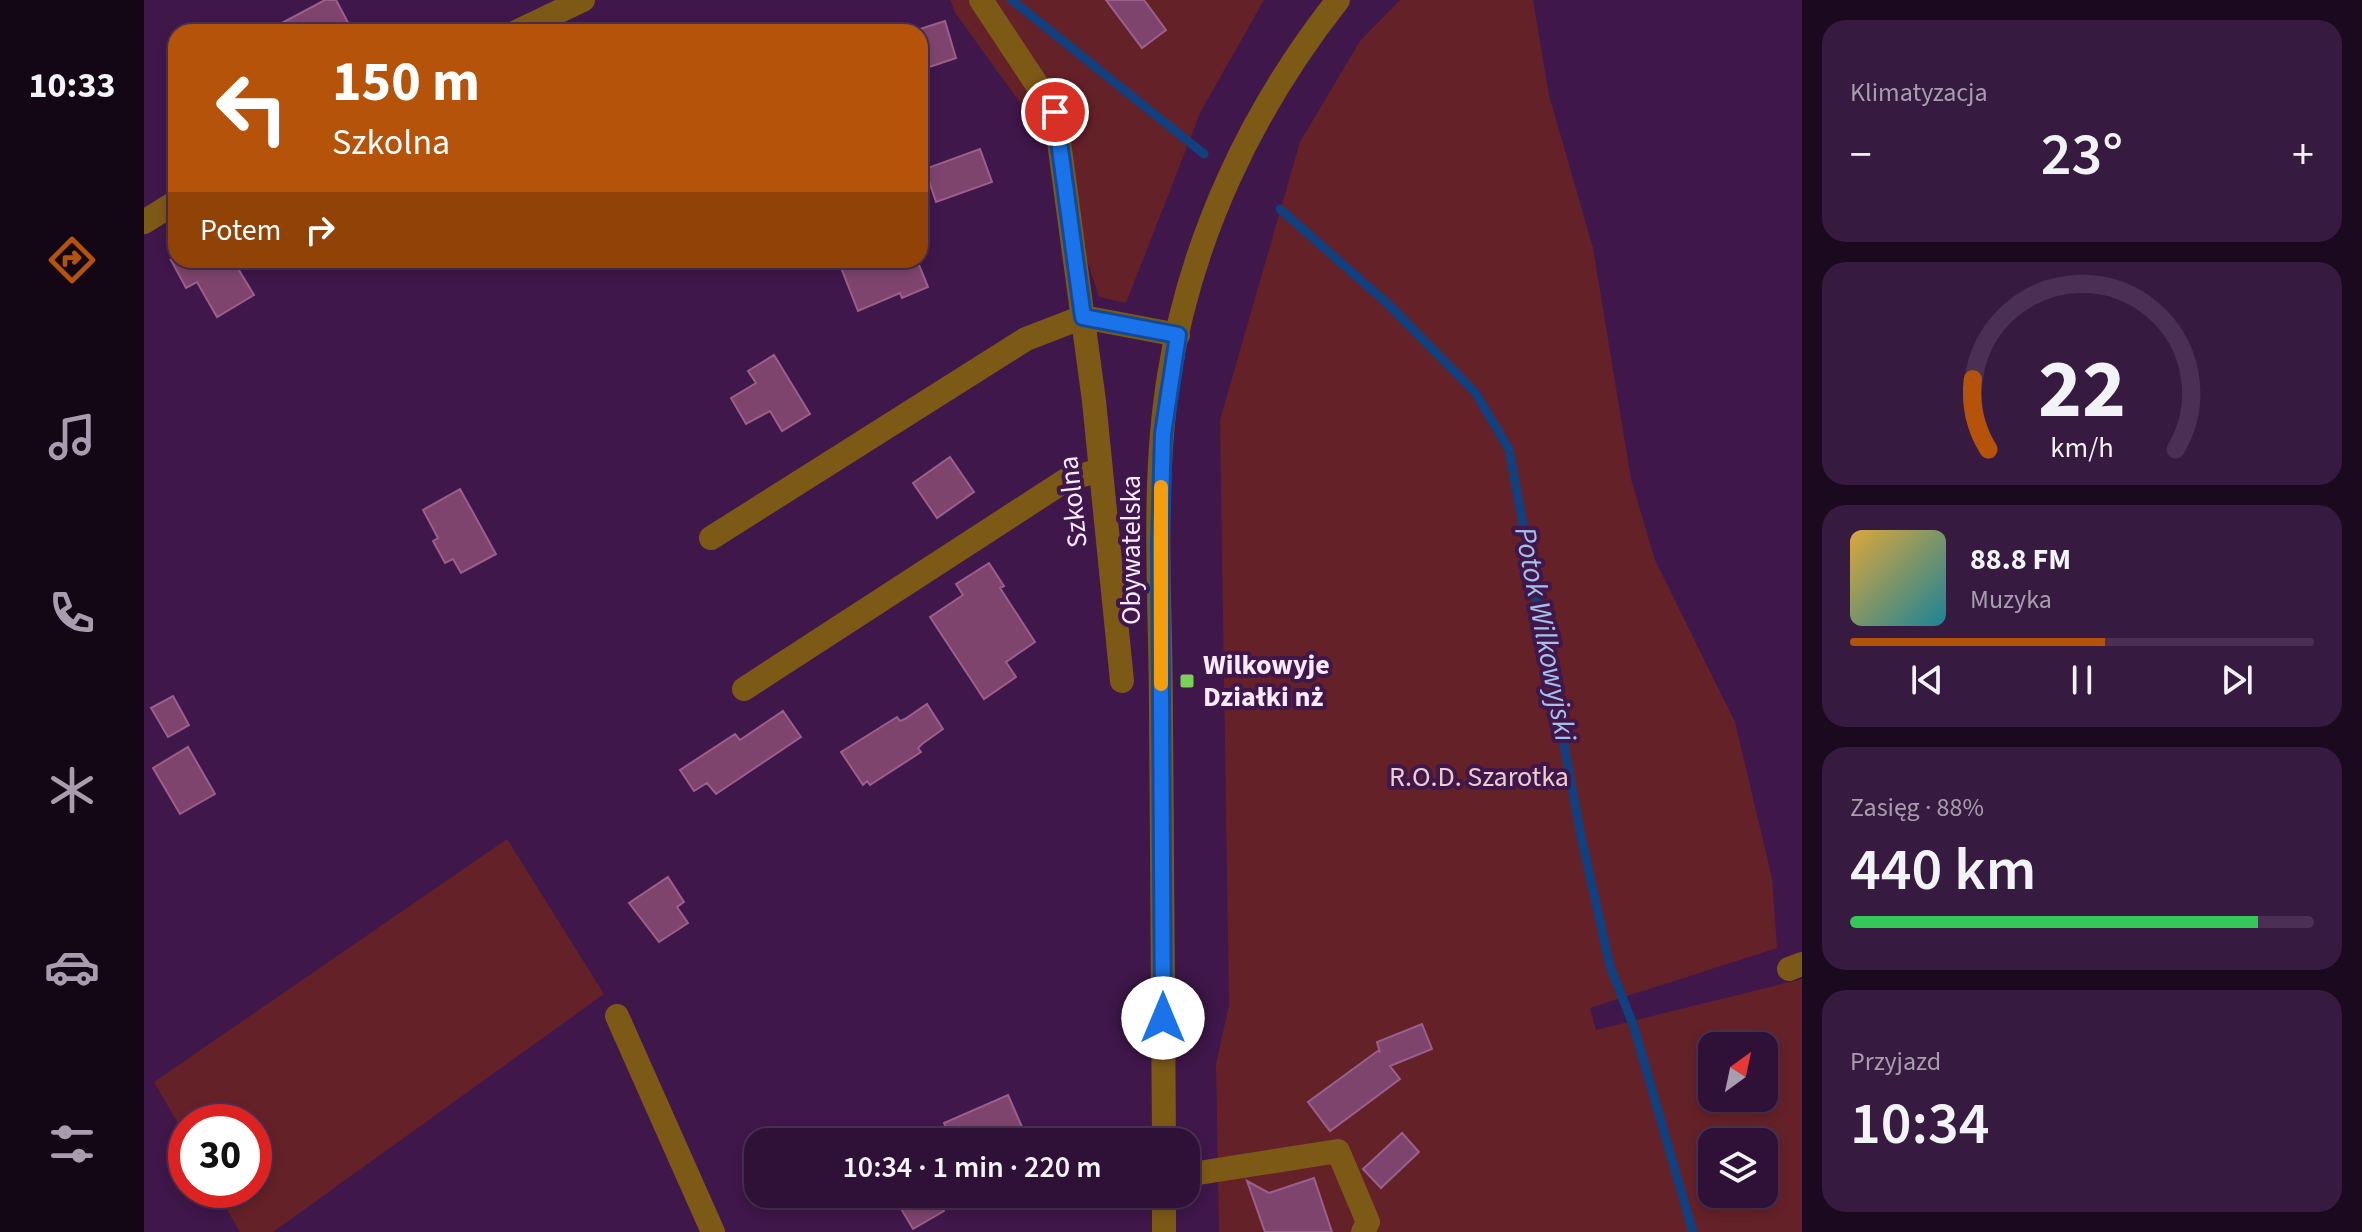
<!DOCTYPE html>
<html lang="pl">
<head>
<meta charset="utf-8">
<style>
	:root { --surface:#2f1138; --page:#371a40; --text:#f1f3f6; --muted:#a79dae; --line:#4a3153; --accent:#b45309 }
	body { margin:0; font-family:"Source Sans 3",sans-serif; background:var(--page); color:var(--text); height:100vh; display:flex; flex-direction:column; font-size:30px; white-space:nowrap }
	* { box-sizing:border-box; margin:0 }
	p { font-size:26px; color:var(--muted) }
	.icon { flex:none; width:44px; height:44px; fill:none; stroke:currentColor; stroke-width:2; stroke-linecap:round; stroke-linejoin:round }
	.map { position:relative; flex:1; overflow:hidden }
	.panel { display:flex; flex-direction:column; gap:20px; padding:20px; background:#1a091f; width:560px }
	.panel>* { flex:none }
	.top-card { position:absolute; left:24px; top:24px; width:760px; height:244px; border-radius:24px; box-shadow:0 4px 12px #0003,0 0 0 2px var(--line); background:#b45309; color:#fff; overflow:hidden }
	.needle { width:52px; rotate:33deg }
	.tools { position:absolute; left:1554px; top:1032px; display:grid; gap:16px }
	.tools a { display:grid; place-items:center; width:80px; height:80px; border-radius:16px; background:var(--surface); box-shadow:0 4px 12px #0003,0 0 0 2px var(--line); font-size:40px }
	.speed { position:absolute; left:24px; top:1104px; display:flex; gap:16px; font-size:40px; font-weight:700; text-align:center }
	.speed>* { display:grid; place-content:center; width:104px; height:104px; border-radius:50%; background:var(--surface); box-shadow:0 4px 12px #0003,0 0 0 2px var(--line); line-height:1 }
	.speed .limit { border:12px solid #d22; background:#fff; color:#111 }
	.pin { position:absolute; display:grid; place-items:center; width:68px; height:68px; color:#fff; margin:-34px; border:4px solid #fff; border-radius:50%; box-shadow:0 2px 8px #0007 }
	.me { position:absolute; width:88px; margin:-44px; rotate:0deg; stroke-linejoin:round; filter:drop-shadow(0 0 6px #0008) }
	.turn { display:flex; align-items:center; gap:28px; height:168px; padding:0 32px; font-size:36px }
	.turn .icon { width:104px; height:104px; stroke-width:2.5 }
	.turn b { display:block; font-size:56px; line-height:68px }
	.then { display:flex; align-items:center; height:76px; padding:0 32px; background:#0003; gap:16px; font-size:30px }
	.big { font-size:60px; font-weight:600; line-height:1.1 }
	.panel .card { flex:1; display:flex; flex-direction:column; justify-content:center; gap:12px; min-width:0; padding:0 28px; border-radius:24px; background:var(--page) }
	.panel .dial { align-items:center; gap:0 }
	.dial svg { height:208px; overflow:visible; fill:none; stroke:var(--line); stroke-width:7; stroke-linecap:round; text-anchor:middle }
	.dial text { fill:var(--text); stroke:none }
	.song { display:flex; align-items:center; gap:24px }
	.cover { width:96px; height:96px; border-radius:12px; background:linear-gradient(135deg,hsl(40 70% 55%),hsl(190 70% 35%)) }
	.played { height:8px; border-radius:4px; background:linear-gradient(90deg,var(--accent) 55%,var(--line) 55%) }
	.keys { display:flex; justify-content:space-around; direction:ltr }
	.heat { display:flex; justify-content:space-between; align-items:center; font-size:44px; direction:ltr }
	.charge { height:12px; border-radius:6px; background:linear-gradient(90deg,#34c759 88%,var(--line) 0) }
	.trip { position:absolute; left:600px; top:1128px; width:456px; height:80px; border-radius:24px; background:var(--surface); box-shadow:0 4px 12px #0003,0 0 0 2px var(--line); font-weight:600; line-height:80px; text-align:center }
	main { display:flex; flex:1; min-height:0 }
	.dock { display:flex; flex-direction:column; width:144px; justify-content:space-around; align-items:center; background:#130716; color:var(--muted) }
	.dock .icon { width:56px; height:56px }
	.dock .current { color:var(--accent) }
	.dock b { font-size:36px; color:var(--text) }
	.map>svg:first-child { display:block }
	.green { fill:#652128; fill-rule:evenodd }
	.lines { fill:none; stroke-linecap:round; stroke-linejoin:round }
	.stream { stroke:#123f7d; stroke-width:9 }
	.building { fill:#7e446e; stroke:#9c5f8b; stroke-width:2 }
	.minor { stroke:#7d5916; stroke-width:24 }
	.route-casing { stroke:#114b97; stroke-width:20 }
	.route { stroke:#1a73e8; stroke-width:14 }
	.slow { stroke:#f59e0b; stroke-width:14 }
	.poi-dot { fill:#79d157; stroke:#3f174a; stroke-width:3 }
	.labels { text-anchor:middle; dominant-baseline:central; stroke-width:8; stroke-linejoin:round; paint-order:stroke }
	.street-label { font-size:28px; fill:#faebfe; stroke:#3f174a }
	.poi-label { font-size:28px; font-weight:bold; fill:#faebfe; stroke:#3f174a; text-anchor:start }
	.park-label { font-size:28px; fill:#edcecd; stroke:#3f174a }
	.water-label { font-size:30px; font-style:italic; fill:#a3c0ec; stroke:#3f174a }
</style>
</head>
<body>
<main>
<nav class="dock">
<b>10:33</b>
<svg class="icon current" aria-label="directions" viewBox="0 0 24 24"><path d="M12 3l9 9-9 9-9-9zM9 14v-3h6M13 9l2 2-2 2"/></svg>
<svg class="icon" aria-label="music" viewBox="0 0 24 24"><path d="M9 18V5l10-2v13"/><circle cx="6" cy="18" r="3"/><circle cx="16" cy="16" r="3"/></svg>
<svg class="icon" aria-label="phone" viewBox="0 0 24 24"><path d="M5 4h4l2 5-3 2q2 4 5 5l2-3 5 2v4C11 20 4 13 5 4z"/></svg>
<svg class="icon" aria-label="climate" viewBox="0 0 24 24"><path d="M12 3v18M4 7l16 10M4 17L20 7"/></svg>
<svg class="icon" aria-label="car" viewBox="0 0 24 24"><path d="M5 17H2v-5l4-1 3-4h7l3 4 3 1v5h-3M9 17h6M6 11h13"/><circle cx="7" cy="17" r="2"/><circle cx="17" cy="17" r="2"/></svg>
<svg class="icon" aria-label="filters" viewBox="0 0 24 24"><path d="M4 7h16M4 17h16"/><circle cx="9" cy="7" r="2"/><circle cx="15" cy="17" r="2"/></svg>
</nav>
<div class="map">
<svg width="1658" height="1232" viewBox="0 0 1658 1232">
	<rect width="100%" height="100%" fill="#3f174a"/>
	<!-- green -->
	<path class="green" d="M806 0H1120L1057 111 982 303 955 297 906 144 812 14Z
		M1256 0H1389L1405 95 1449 248 1487 479 1511 560 1591 722 1628 878 1633 948 1446 1008 1452 1030 1658 979V1232H1075L1072 1064 1085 1005 1076 420 1156 142 1216 41ZM1568 1046H1620V1098H1568ZM1568 1142H1620V1194H1568Z
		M363 839 460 994 129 1232H96L72 1190H110V1122H42V1137L10 1082Z"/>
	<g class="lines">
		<!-- stream -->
		<path class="stream" d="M868 0 1060 154
			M1136 209 1244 304 1331 392 1365 449 1437 836 1466 966 1490 1027 1549 1232"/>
	</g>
	<!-- building -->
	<path class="building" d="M181 0H192L209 32H121Z
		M962 0H1000L1022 30 998 48Z
		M801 21 812 58 776 70V29Z
		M836 149 848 182 792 202 781 169Z
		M27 260H93L90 262 110 295 73 317 53 282 42 288Z
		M694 260H773L784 287 758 298 756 293 714 311Z
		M630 355 666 414 638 431 626 411 602 424 587 398 612 383 604 371Z
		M806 457 830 492 793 518 769 483Z
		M316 489 352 554 317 573 309 559 301 563 289 541 294 538 279 510Z
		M845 563 860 586 856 588 891 642 862 662 872 677 840 699 786 617 819 595 812 584Z
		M29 696 45 725 24 737 7 708Z
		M783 704 799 729 778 744 774 748 777 752 726 785 723 781 719 785 697 752 753 717 756 721 761 719Z
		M639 711 657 737 572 794 563 783 550 791 536 770 591 734 596 740Z
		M44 747 71 794 36 814 9 768Z
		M524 877 540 902 533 907 544 923 515 942 485 903Z
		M1278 1024 1288 1049 1246 1066 1256 1079 1186 1131 1164 1102 1235 1050 1236 1053 1233 1042Z
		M864 1095 882 1136 868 1142H809L800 1123Z
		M1258 1133 1275 1152 1237 1188 1219 1169Z
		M1170 1178 1188 1232H1121L1103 1181 1125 1193Z
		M780 1194H790L800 1211 769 1229 756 1207Z"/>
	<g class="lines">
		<!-- minor -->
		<path class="minor" d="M837 0 911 112 950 401 978 681
			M372 32 439 0
			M0 222 32 202
			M567 538 882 339 939 317 1034 335
			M600 689 922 480 956 470
			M1645 969 1658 964
			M473 1016 569 1232
			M1020 1142C1019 999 1018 856 1017 713 1017 602 1007 486 1025 376 1047 238 1108 109 1194 0
			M1042 1175 1194 1151 1224 1222 1219 1232
			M1020 1194V1232"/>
	</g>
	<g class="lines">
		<defs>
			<path id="route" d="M911 112 939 317 1034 335 1019 434 1016 542 1019 1018"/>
		</defs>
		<!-- route casing -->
		<use href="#route" class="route-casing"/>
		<!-- route -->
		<use href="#route" class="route"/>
		<!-- slow -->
		<path class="slow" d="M1017 684V487"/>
	</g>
	<!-- markers -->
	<rect class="poi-dot" x="1035" y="673" width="16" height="16" rx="4"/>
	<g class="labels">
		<!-- street labels -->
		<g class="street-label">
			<text transform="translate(929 502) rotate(-96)">Szkolna</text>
			<text transform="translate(987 550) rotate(-90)">Obywatelska</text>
		</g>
		<!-- poi labels -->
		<g class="poi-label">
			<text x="1059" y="665">Wilkowyje<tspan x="1059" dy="32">Działki nż</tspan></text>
		</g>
		<!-- park labels -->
		<g class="park-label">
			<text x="1335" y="777">R.O.D. Szarotka</text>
		</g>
		<!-- water labels -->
		<g class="water-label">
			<text transform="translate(1401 634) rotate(79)">Potok Wilkowyjski</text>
		</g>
	</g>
</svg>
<div class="tools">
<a><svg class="needle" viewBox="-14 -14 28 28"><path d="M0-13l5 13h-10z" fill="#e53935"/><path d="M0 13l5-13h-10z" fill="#a79dae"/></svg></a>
<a><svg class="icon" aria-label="layers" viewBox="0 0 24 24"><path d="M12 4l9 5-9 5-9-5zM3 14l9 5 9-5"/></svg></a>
</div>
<div class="speed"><div class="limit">30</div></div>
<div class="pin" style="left:911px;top:112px;background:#d93025"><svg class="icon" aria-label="arrive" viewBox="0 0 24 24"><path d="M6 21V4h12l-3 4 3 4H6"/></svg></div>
<svg class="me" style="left:1019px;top:1018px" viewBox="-20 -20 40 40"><circle r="19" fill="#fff"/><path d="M0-13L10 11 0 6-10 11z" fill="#1a73e8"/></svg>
<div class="trip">10:34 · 1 min · 220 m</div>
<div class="top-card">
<div class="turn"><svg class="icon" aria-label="left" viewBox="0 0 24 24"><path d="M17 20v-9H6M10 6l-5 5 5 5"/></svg><div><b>150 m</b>Szkolna</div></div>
<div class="then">Potem<svg class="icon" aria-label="right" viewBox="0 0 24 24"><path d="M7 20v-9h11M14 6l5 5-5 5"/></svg></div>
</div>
</div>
<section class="panel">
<div class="card"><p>Klimatyzacja</p>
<div class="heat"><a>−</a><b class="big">23°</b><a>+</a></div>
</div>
<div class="card dial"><svg viewBox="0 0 100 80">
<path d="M14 69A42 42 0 1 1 86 69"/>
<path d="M14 69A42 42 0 0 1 8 42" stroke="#b45309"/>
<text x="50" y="56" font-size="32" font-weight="700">22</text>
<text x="50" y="72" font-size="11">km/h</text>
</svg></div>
<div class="card">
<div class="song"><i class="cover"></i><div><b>88.8 FM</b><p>Muzyka</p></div></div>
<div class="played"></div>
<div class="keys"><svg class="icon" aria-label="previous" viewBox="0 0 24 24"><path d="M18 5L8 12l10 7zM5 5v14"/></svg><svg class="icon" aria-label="pause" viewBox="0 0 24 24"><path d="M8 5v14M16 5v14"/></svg><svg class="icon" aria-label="next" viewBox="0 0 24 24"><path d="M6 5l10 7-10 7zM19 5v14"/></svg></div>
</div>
<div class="card"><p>Zasięg · 88%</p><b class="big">440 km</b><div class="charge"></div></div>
<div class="card"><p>Przyjazd</p><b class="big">10:34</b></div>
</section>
</main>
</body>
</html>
